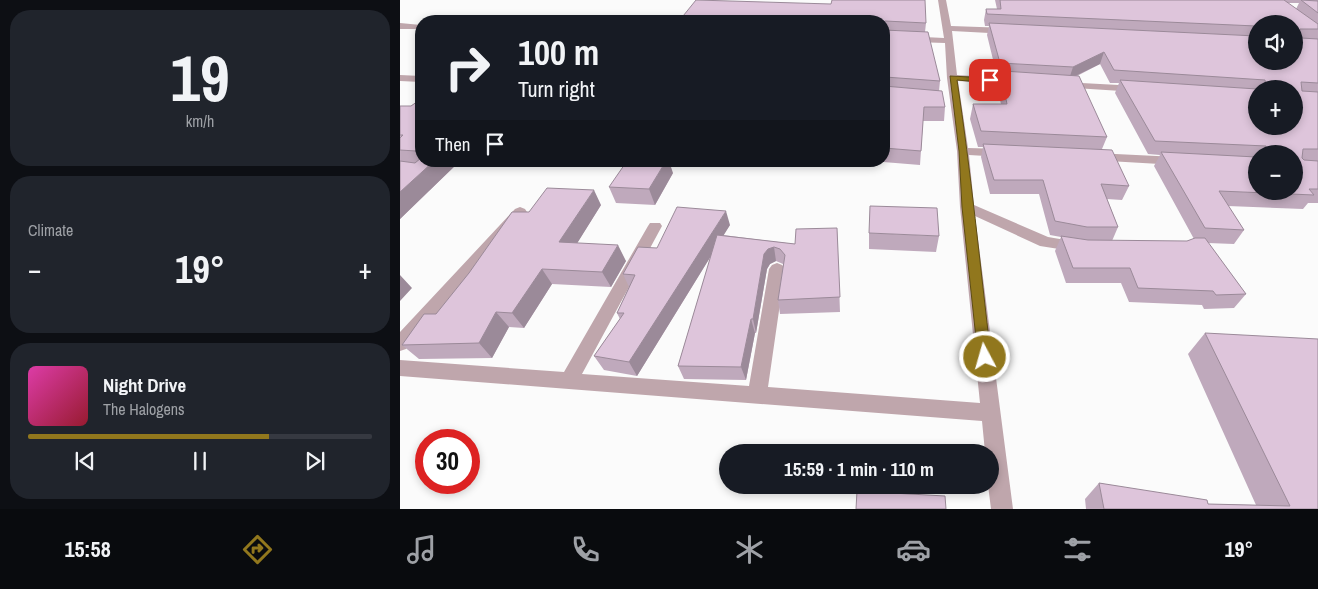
<!DOCTYPE html>
<html lang="en">
<head>
<meta charset="utf-8">
<style>
	:root { --surface:#171b24; --page:#20242c; --text:#f1f3f6; --muted:#9ea1a6; --line:#363941; --accent:#91771d }
	body { margin:0; font-family:"Archivo Narrow",sans-serif; background:var(--page); color:var(--text); height:100vh; display:flex; flex-direction:column; font-size:19px; white-space:nowrap }
	* { box-sizing:border-box; margin:0 }
	p { font-size:16px; color:var(--muted) }
	.icon { flex:none; width:28px; height:28px; fill:none; stroke:currentColor; stroke-width:2; stroke-linecap:round; stroke-linejoin:round }
	.map { position:relative; flex:1; overflow:hidden }
	.details { display:flex; flex-direction:column; gap:10px; padding:10px; background:#0d0f14; width:400px }
	.details>* { flex:none }
	.banner { position:absolute; left:15px; top:15px; width:475px; height:152px; border-radius:20px; box-shadow:0 2px 8px #0003; background:#171b24; color:var(--text); overflow:hidden }
	.fabs { position:absolute; left:848px; top:15px; display:grid; gap:10px }
	.fabs a { display:grid; place-items:center; width:55px; height:55px; border-radius:50%; background:var(--surface); box-shadow:0 2px 8px #0003; font-size:25px }
	.speed { position:absolute; left:15px; top:429px; display:flex; gap:10px; font-size:25px; font-weight:700; text-align:center }
	.speed>* { display:grid; place-content:center; width:65px; height:65px; border-radius:50%; background:var(--surface); box-shadow:0 2px 8px #0003; line-height:1 }
	.speed .limit { border:8px solid #d22; background:#fff; color:#111 }
	.pin { position:absolute; display:grid; place-items:center; width:42px; height:42px; color:#fff; margin:-21px; border-radius:10px; box-shadow:0 2px 8px #0006 }
	.me { position:absolute; width:55px; margin:-28px; rotate:354deg; stroke-linejoin:round; filter:drop-shadow(0 0 4px #0008) }
	.turn { display:flex; align-items:center; gap:18px; height:105px; padding:0 20px; font-size:22px }
	.turn .icon { width:65px; height:65px; stroke-width:2.5 }
	.turn b { display:block; font-size:35px; line-height:42px }
	.then { display:flex; align-items:center; height:48px; padding:0 20px; background:#0003; gap:10px; font-size:19px }
	.big { font-size:38px; font-weight:800; line-height:1.1 }
	.details .card { flex:1; display:flex; flex-direction:column; justify-content:center; gap:8px; min-width:0; padding:0 18px; border-radius:20px; background:var(--page) }
	.details .dial { align-items:center; gap:0 }
	.dial b { font-size:65px; line-height:1 }
	.song { display:flex; align-items:center; gap:15px }
	.cover { width:60px; height:60px; border-radius:8px; background:linear-gradient(135deg,hsl(320 70% 55%),hsl(350 70% 35%)) }
	.played { height:5px; border-radius:2px; background:linear-gradient(90deg,var(--accent) 70%,var(--line) 70%) }
	.keys { display:flex; justify-content:space-around; direction:ltr }
	.heat { display:flex; justify-content:space-between; align-items:center; font-size:28px; direction:ltr }
	.trip { position:absolute; left:319px; top:444px; width:280px; height:50px; border-radius:25px; background:var(--surface); box-shadow:0 2px 8px #0003; font-weight:800; line-height:50px; text-align:center }
	.menu { display:flex; height:80px; justify-content:space-around; align-items:center; background:#090b0e; color:var(--muted) }
	.menu .icon { width:35px; height:35px }
	.menu .selected { color:var(--accent) }
	.menu b { font-size:22px; color:var(--text) }
	main { display:flex; flex:1; min-height:0 }
	.map>svg:first-child { display:block }
	.lines { fill:none; stroke-linecap:round; stroke-linejoin:round }
	.lane { fill:#bfa6ac; fill-rule:evenodd }
	.street { fill:#bfa6ac; fill-rule:evenodd }
	.wall { fill:#bfa9bc; fill-rule:evenodd }
	.shaded-wall { fill:#9b8a99 }
	.building { fill:#dec5db; stroke:#9b8a99 }
	.route { fill:#91771d; stroke:#5e4d13 }
</style>
</head>
<body>
<main>
<section class="details">
<div class="card dial"><b>19</b><p>km/h</p></div>
<div class="card"><p>Climate</p>
<div class="heat"><a>−</a><b class="big">19°</b><a>+</a></div>
</div>
<div class="card">
<div class="song"><i class="cover"></i><div><b>Night Drive</b><p>The Halogens</p></div></div>
<div class="played"></div>
<div class="keys"><svg class="icon" aria-label="previous" viewBox="0 0 24 24"><path d="M18 5L8 12l10 7zM5 5v14"/></svg><svg class="icon" aria-label="pause" viewBox="0 0 24 24"><path d="M8 5v14M16 5v14"/></svg><svg class="icon" aria-label="next" viewBox="0 0 24 24"><path d="M6 5l10 7-10 7zM19 5v14"/></svg></div>
</div>
</section>
<div class="map">
<svg width="918" height="509" viewBox="0 0 918 509">
	<rect width="100%" height="100%" fill="#fbfbfb"/>
	<g class="lines">
		<!-- lane -->
		<path class="lane" d="M0 23 21 25V29H0Z"/>
		<!-- street -->
		<path class="street" d="M538 0H546L551 26 608 28 612 31 608 34 552 31 557 75 620 79 625 82 620 85 558 81 568 148 603 149 609 153 603 157 569 155 574 205 648 237 683 243 685 247 683 251 678 252 640 246 575 216 613 509H591L588 485H590V452H585L582 421 0 376V360L164 372 248 226 250 223H260L262 226 182 374 349 386 369 269 372 265 377 263 382 265 385 269 368 387 580 403 560 207 557 151 547 78 545 43 484 41V35L544 38Z
			M0 75 21 76V82L0 81Z
			M663 82 737 86 742 89 737 92 659 87 658 85Z
			M695 153 777 157 783 161 777 165 691 160 689 157Z
			M120 207 125 209 127 212 125 215 6 349 0 351V332L115 209Z"/>
	</g>
	<!-- wall -->
	<path class="wall" d="M296 0 526 23 525 32 540 81 539 91 545 107 544 121H523L520 165 471 161H484V21Z
		M595 0H918V203H908L903 209 828 206 844 230 834 244 808 243 846 294 834 308 804 309 802 305 729 302 721 283H666L655 251 661 237 650 235 639 194H590L581 157 583 147H578L570 119 573 104H601L599 96 602 76H597L587 35 589 26H585L584 20 586 9H597ZM887 3H899L896 9ZM856 24H894L856 61ZM700 64 710 83H719L715 93 748 154 760 155 754 166 794 239 787 241H712L718 227 707 199 722 200 729 186 702 149 707 137 677 76ZM856 89H894L856 126ZM856 154H894L856 191Z
		M21 99V161H60L0 219V106H11Z
		M273 173 255 205 216 203 209 187Z
		M201 205 177 243 226 261 211 287 152 284 124 328 109 327 92 358 19 359 2 345 36 314 129 212Z
		M330 225 323 235 395 244 437 228 440 312 380 314 378 300 383 264 376 261 370 264 367 269 356 333H355L346 380 284 379 278 366 311 256 237 376 204 370 194 356 220 319 217 313 229 287 223 274 257 248Z
		M469 233 539 236 536 252 469 249Z
		M805 333 918 509H686L685 499 699 483 808 504 856 505 788 354Z"/>
	<!-- shaded-wall -->
	<path class="shaded-wall" d="M704 52 700 64 669 79 673 67Z
		M34 161H60L0 219V192Z
		M266 161H269L273 173 255 205 249 189Z
		M194 190 201 205 168 258 159 242Z
		M326 211 330 225 237 376 229 362Z
		M218 245 226 261 211 287 202 272Z
		M374 247 376 261 370 264 367 269 356 333 353 319 364 254 368 249Z
		M142 269 152 284 124 328 112 313Z
		M0 275 12 288 0 301Z
		M96 312 109 327 92 358 79 343Z
		M351 319 355 333 346 380 341 367Z"/>
	<!-- building -->
	<path class="building" d="M296 0 431 4 432 0H525L526 23 485 21 484 22 279 21Z
		M600 0H884L918 24V29H900L899 36 901 38 918 39V83L901 82 902 91 918 92V149H903L902 158 904 160 918 161V189H909L914 195 819 191 844 230 805 228 761 152 856 157V191H894V154H867L866 146 755 141 720 80 857 89H856V126H894V89H864L866 87 865 80 714 70 704 52 673 67 600 63 589 23 856 36V61H894V24H856V26L587 14 586 9H601Z
		M901 0 918 1V13Z
		M484 28V30L528 32 540 81 485 77 484 78Z
		M603 71 679 76 707 137 581 131 573 104H607L602 81 606 82Z
		M484 84V86L542 91 545 107H524L521 151 484 148Z
		M21 99V155L16 151 0 150V138L3 135H0V106H11Z
		M583 144 712 150 729 186 701 184 718 227H687L655 221 643 180H594Z
		M21 158V161H34L0 192V161L15 163Z
		M227 161H266L249 189 209 187Z
		M147 188 194 190 159 242 218 245 202 272 142 269 112 313 96 312 79 343 2 345 24 314H36L69 273 112 212H129Z
		M470 206 537 208 539 236 469 233Z
		M277 207 326 211 229 362 194 356 224 313H217L235 275 223 274 238 247 257 248Z
		M437 228 440 297 378 300 385 255 380 249 374 247 368 249 364 254 353 319H351L341 367 278 366 317 235 395 244 396 229Z
		M661 236 688 240 787 241 795 238H805L846 294 816 295 813 291 738 288 730 268H673Z
		M805 333 918 339V509H704L699 483 807 500 808 504 890 506Z
		M457 491 545 496 546 509H456Z"/>
	<!-- route -->
	<path class="route" d="M550 76 590 78 594 80 590 83 557 80C571 172 580 265 591 357L589 361 585 362 580 361 578 357 562 207 559 151Z"/>
</svg>
<div class="fabs">
<a><svg class="icon" aria-label="sound" viewBox="0 0 24 24"><path d="M4 9h4l5-4v14l-5-4H4zM17 9q2 3 0 6"/></svg></a>
<a>+</a>
<a>−</a>
</div>
<div class="speed"><div class="limit">30</div></div>
<div class="pin" style="left:590px;top:80px;background:#d93025"><svg class="icon" aria-label="arrive" viewBox="0 0 24 24"><path d="M6 21V4h12l-3 4 3 4H6"/></svg></div>
<svg class="me" style="left:585px;top:357px" viewBox="-20 -20 40 40"><circle r="17" fill="#91771d" stroke="#fff" stroke-width="3"/><path d="M0-11L8 9 0 5-8 9z" fill="#fff"/></svg>
<div class="trip">15:59 · 1 min · 110 m</div>
<div class="banner">
<div class="turn"><svg class="icon" aria-label="right" viewBox="0 0 24 24"><path d="M7 20v-9h11M14 6l5 5-5 5"/></svg><div><b>100 m</b>Turn right</div></div>
<div class="then">Then<svg class="icon" aria-label="arrive" viewBox="0 0 24 24"><path d="M6 21V4h12l-3 4 3 4H6"/></svg></div>
</div>
</div>
</main>
<nav class="menu">
<b>15:58</b>
<svg class="icon selected" aria-label="directions" viewBox="0 0 24 24"><path d="M12 3l9 9-9 9-9-9zM9 14v-3h6M13 9l2 2-2 2"/></svg>
<svg class="icon" aria-label="music" viewBox="0 0 24 24"><path d="M9 18V5l10-2v13"/><circle cx="6" cy="18" r="3"/><circle cx="16" cy="16" r="3"/></svg>
<svg class="icon" aria-label="phone" viewBox="0 0 24 24"><path d="M5 4h4l2 5-3 2q2 4 5 5l2-3 5 2v4C11 20 4 13 5 4z"/></svg>
<svg class="icon" aria-label="climate" viewBox="0 0 24 24"><path d="M12 3v18M4 7l16 10M4 17L20 7"/></svg>
<svg class="icon" aria-label="car" viewBox="0 0 24 24"><path d="M5 17H2v-5l4-1 3-4h7l3 4 3 1v5h-3M9 17h6M6 11h13"/><circle cx="7" cy="17" r="2"/><circle cx="17" cy="17" r="2"/></svg>
<svg class="icon" aria-label="filters" viewBox="0 0 24 24"><path d="M4 7h16M4 17h16"/><circle cx="9" cy="7" r="2"/><circle cx="15" cy="17" r="2"/></svg>
<b>19°</b>
</nav>
</body>
</html>
